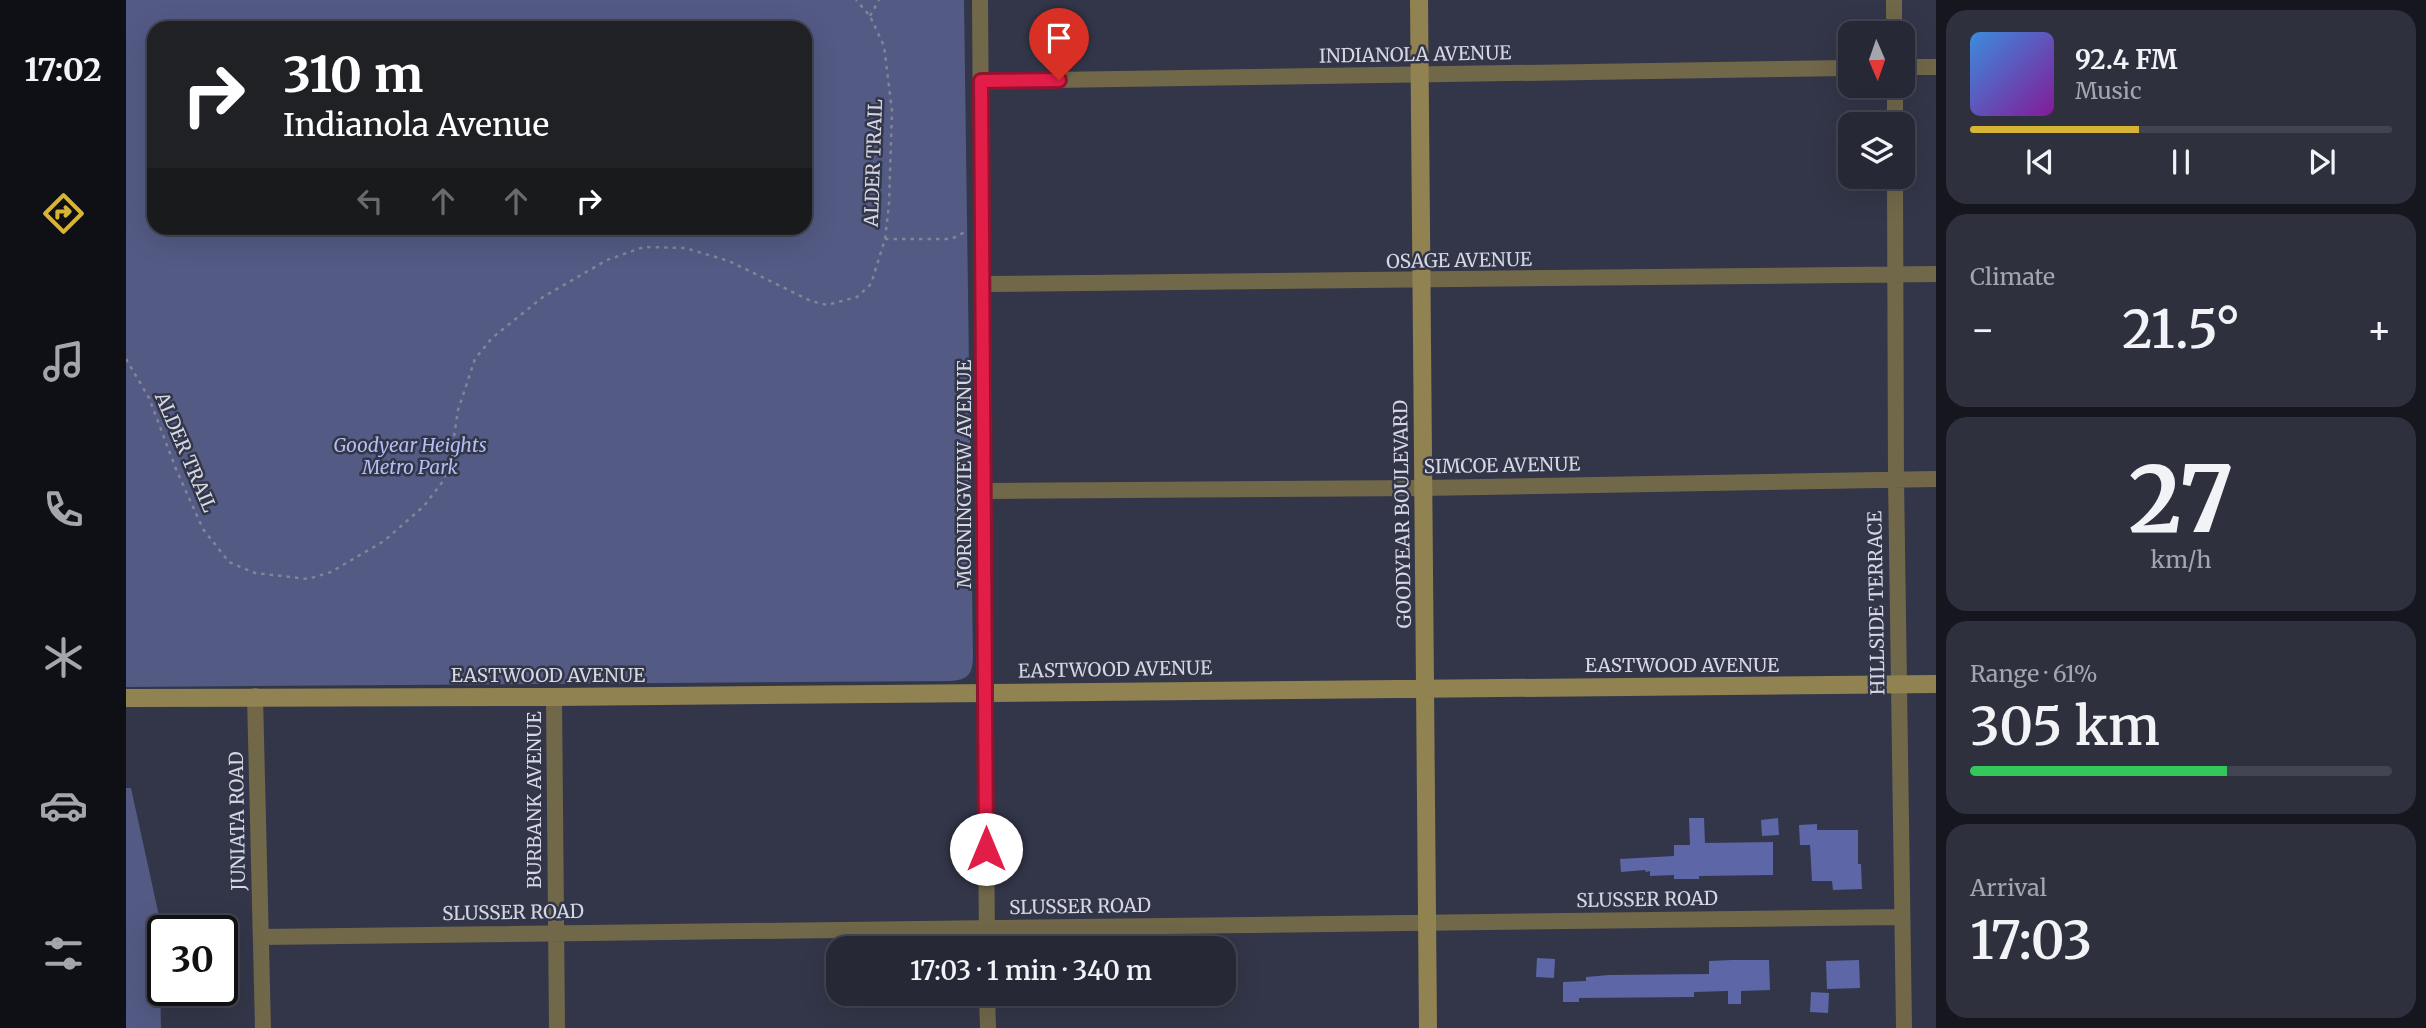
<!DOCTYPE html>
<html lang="en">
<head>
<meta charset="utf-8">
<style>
	:root { --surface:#262836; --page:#2e303e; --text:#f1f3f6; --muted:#a4a6ad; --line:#424451; --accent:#d7b434 }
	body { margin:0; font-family:Merriweather,serif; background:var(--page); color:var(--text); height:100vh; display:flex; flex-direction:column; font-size:26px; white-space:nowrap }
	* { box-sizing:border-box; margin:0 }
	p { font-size:23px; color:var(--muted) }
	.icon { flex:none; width:38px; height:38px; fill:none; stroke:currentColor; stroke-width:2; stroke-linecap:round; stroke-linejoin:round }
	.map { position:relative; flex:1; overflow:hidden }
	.drawer { display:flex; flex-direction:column; gap:10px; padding:10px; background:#15161e; width:490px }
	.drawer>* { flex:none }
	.hud { position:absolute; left:21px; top:21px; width:665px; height:214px; border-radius:21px; box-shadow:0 7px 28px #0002,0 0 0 2px var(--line); background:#202124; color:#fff; overflow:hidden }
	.needle { width:46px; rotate:178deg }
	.fabs { position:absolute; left:1712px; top:21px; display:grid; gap:14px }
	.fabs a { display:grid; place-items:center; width:77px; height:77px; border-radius:14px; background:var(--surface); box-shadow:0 7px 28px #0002,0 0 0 2px var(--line); font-size:35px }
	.speed { position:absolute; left:21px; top:915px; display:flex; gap:14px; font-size:35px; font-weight:700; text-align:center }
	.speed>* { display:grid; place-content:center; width:91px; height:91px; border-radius:50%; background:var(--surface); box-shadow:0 7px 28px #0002,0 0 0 2px var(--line); line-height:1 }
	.speed .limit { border:4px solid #111; border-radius:10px; background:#fff; color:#111 }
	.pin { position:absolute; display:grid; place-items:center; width:60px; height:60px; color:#fff; margin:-72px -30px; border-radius:50% 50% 50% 0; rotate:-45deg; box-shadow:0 0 7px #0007 }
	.pin .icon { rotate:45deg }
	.me { position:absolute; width:77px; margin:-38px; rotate:0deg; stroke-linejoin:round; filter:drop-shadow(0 0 5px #0008) }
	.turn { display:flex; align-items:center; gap:24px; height:147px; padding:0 21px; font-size:32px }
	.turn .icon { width:91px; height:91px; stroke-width:2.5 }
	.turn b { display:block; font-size:49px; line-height:60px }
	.lanes { display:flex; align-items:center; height:66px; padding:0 21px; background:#0003; justify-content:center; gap:35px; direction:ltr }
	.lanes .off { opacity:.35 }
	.big { font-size:52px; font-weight:600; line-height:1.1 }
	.drawer .card { flex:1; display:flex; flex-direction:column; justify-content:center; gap:10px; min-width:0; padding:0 24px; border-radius:21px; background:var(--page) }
	.drawer .dial { align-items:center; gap:0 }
	.dial b { font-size:91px; line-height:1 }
	.song { display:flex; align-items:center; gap:21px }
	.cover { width:84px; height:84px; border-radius:10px; background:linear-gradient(135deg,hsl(210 70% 55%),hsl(290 70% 35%)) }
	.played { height:7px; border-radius:4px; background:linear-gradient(90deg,var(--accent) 40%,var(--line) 40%) }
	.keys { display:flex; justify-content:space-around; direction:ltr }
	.heat { display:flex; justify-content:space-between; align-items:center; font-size:38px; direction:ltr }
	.charge { height:10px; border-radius:5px; background:linear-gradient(90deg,#34c759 61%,var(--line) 0) }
	.trip { position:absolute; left:700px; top:936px; width:410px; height:70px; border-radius:21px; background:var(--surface); box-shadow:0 7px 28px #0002,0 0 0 2px var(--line); font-weight:600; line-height:70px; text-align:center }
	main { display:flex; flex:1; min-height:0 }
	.tabs { display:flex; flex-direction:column; width:126px; justify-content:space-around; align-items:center; background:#0f1016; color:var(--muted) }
	.tabs .icon { width:49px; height:49px }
	.tabs .on { color:var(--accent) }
	.tabs b { font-size:32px; color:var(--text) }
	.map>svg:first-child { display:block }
	.green { fill:#535a84; fill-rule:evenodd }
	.building { fill:#5d66a7 }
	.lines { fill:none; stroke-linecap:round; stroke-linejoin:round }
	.path { stroke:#828594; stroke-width:2.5; stroke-dasharray:3.5 5; stroke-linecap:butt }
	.street { stroke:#71684a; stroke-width:16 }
	.secondary { stroke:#918252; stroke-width:18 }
	.route-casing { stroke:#92132f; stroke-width:18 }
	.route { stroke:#e11d48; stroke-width:12 }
	.labels { text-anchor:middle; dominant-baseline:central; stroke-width:5; stroke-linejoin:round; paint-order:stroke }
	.street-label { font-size:19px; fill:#d5d7e3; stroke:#323648 }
	.park-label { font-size:19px; font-style:italic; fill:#b3bdf4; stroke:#323648 }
</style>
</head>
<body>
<main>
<nav class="tabs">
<b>17:02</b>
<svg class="icon on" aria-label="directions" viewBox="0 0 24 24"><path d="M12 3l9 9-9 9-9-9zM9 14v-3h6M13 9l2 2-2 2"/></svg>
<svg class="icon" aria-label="music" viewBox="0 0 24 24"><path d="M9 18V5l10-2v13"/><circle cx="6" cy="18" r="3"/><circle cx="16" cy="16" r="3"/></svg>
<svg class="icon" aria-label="phone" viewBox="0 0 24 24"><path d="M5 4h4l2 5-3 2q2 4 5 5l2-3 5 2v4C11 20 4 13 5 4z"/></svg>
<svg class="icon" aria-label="climate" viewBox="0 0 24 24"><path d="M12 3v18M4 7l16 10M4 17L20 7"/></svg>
<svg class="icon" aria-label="car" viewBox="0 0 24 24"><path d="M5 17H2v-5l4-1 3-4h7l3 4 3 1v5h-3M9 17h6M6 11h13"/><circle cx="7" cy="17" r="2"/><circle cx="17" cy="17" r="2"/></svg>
<svg class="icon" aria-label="filters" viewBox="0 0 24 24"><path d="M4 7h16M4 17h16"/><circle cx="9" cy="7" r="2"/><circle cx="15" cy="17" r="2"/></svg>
</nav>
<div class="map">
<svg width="1810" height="1028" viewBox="0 0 1810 1028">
	<rect width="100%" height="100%" fill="#323648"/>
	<!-- green -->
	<path class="green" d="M0 0H838L847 659C846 676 840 680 824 681L0 687ZM28 28H679V228H28Z
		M0 788H5L33 916 35 1028H0Z"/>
	<!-- building -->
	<path class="building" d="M1563 818H1578L1579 843 1647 842V875L1573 876V879H1548V875L1524 876V871L1520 872 1519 870 1495 872 1494 859 1548 856V845H1564Z
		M1652 818 1653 835 1636 836 1635 820Z
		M1691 824V830H1732V864H1735L1736 889 1707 890 1706 881H1686L1684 845H1674L1673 825Z
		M1411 958 1429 959 1428 978 1410 977Z
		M1606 960H1643L1644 990 1615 991V1004H1602V991L1568 992V997L1453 998V1002H1437V982L1460 981V977L1483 975 1583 974V961Z
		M1733 960 1734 988 1701 989 1700 961Z
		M1685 992 1703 993 1702 1013 1684 1012Z"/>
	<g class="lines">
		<!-- path -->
		<path class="path" d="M744 16 753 0
			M759 239H825L841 231
			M0 359 23 398 50 469 77 529 103 562 129 573 182 579 205 572 258 541 298 506 317 481 324 463 332 410 349 359 366 338 417 297 481 260 518 247 559 248 603 261 685 301 701 305 731 297 745 284 759 239 763 204 766 111 758 46 744 16 730 0"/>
		<!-- street -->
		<path class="street" d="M854 0 861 948
			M1768 0V33
			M1776 67H1810
			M855 81 1724 68
			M1769 86V124
			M1769 177 1770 479 1778 1028
			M857 284 1810 274
			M859 491 1296 488 1810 479
			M129 696 137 1028
			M428 697 431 1028
			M135 937 1774 917
			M861 994 862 1028"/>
		<!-- secondary -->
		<path class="secondary" d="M1293 0 1302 1028
			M0 698 428 697 1810 684"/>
	</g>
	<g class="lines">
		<defs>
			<path id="route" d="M860 849 855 81 933 80"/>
		</defs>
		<!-- route casing -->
		<use href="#route" class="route-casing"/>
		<!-- route -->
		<use href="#route" class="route"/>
	</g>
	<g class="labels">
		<!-- street labels -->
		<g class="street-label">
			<text transform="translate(1289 54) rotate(-1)">INDIANOLA AVENUE</text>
			<text transform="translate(747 163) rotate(-88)">ALDER TRAIL</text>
			<text transform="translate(1333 260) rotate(-1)">OSAGE AVENUE</text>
			<text transform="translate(60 452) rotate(67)">ALDER TRAIL</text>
			<text transform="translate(1376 465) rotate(-1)">SIMCOE AVENUE</text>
			<text transform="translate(838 474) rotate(-90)">MORNINGVIEW AVENUE</text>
			<text transform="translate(1276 514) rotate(-91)">GOODYEAR BOULEVARD</text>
			<text transform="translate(1750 603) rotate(-91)">HILLSIDE TERRACE</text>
			<text x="1556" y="665">EASTWOOD AVENUE</text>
			<text transform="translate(989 669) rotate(-1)">EASTWOOD AVENUE</text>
			<text x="422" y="675">EASTWOOD AVENUE</text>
			<text transform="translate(408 800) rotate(-90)">BURBANK AVENUE</text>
			<text transform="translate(111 821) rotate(-91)">JUNIATA ROAD</text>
			<text transform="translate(1521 899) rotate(-1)">SLUSSER ROAD</text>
			<text transform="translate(954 906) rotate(-1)">SLUSSER ROAD</text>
			<text transform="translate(387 912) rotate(-1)">SLUSSER ROAD</text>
		</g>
		<!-- park labels -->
		<g class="park-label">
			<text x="284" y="445">Goodyear Heights<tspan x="284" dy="22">Metro Park</tspan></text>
		</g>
	</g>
</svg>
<div class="fabs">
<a><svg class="needle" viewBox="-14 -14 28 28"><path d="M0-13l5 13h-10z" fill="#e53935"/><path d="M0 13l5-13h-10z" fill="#a4a6ad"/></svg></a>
<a><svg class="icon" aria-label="layers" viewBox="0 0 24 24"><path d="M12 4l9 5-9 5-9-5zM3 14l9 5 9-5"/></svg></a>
</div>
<div class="speed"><div class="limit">30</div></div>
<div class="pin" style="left:933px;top:80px;background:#d93025"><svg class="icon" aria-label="arrive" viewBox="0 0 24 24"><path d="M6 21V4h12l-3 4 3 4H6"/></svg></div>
<svg class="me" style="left:860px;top:849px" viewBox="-20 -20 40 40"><circle r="19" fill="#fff"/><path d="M0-13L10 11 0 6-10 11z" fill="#e11d48"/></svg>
<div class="trip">17:03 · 1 min · 340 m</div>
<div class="hud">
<div class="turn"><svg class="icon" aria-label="right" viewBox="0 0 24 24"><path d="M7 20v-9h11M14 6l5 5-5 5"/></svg><div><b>310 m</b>Indianola Avenue</div></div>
<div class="lanes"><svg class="icon off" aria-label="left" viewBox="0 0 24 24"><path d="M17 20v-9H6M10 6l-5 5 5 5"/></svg><svg class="icon off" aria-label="ahead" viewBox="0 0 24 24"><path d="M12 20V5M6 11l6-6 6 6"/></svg><svg class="icon off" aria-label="ahead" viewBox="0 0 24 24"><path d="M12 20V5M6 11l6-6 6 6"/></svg><svg class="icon" aria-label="right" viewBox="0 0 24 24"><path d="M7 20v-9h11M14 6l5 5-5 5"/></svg></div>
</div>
</div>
<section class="drawer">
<div class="card">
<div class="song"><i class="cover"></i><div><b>92.4 FM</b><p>Music</p></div></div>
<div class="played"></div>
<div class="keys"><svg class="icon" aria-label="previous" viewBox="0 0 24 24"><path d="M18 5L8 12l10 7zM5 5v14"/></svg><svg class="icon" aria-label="pause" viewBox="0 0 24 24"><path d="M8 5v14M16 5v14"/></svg><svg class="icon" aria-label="next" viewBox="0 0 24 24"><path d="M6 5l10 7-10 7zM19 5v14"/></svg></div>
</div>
<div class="card"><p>Climate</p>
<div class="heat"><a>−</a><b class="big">21.5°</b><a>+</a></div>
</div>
<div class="card dial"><b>27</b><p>km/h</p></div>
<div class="card"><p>Range · 61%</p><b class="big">305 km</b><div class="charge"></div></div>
<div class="card"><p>Arrival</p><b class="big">17:03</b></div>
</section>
</main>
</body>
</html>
